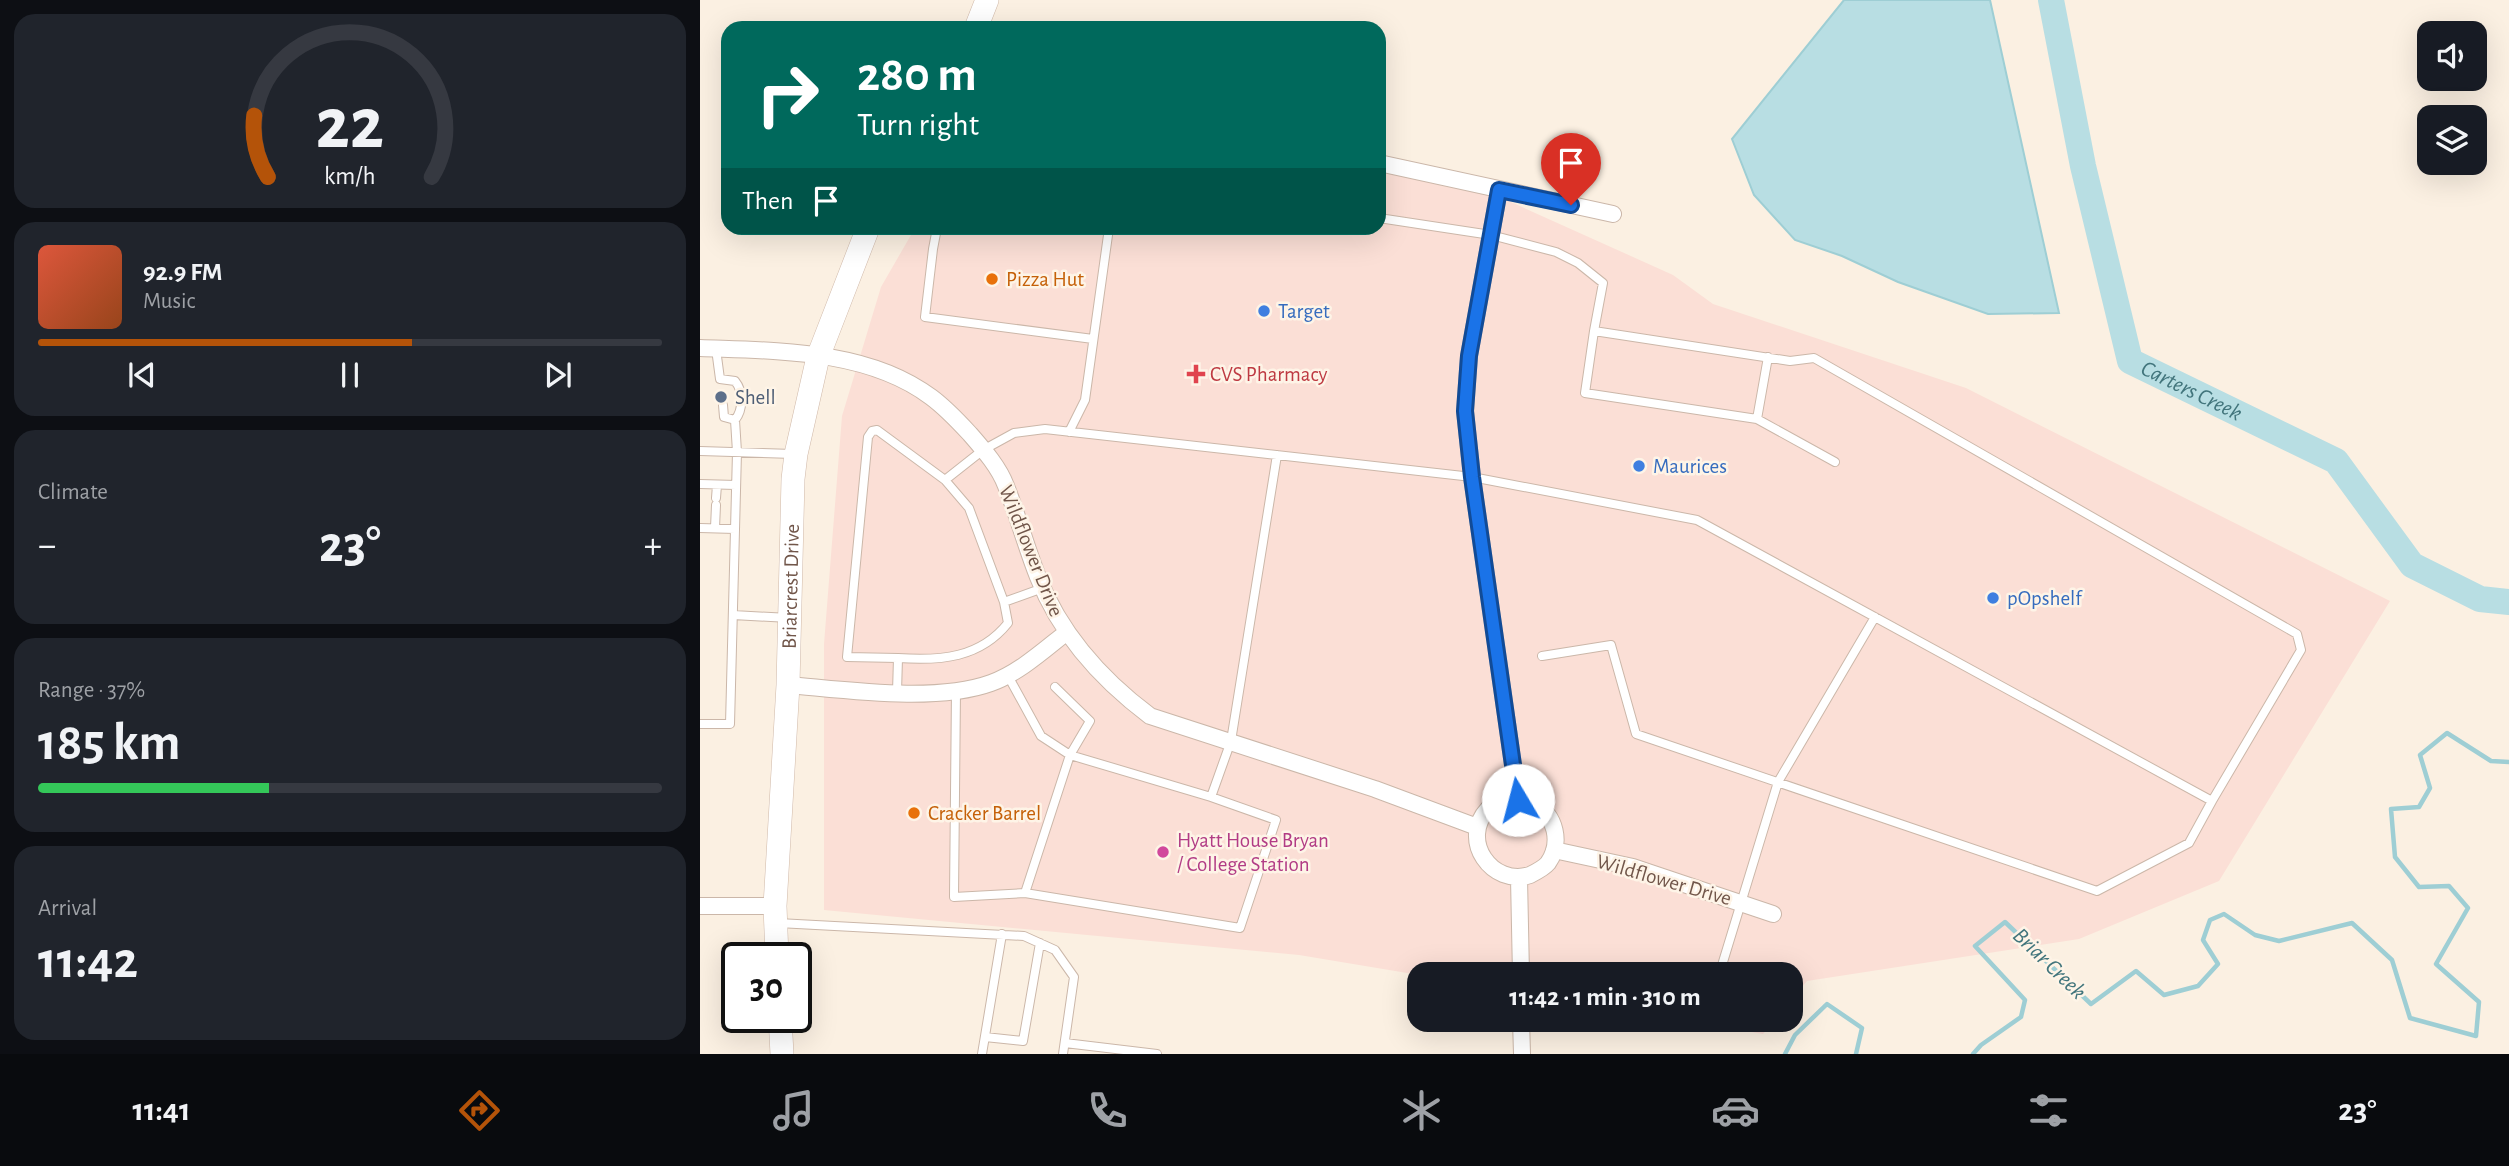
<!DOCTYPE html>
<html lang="en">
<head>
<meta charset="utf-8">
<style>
	:root { --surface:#171b24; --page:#20242c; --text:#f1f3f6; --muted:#9ea1a6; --line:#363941; --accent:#b45309 }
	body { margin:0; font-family:"Alegreya Sans",sans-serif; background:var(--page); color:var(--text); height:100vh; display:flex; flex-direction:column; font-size:26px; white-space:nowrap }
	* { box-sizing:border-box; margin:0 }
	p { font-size:23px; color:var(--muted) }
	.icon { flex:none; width:38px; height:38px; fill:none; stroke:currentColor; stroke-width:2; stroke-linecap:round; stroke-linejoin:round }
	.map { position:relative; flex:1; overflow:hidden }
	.drawer { display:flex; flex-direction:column; gap:14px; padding:14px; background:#0d0f14; width:700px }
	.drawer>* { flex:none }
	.guide { position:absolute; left:21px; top:21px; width:665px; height:214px; border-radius:21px; box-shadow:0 7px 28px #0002; background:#00695c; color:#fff; overflow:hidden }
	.fabs { position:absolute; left:1717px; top:21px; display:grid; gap:14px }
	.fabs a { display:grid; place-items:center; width:70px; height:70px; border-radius:14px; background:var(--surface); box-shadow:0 7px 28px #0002; font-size:35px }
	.speed { position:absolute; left:21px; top:942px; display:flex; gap:14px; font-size:35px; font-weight:700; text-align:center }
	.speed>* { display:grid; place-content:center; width:91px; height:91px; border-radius:50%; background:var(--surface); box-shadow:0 7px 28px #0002; line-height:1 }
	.speed .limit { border:4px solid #111; border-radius:10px; background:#fff; color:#111 }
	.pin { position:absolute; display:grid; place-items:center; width:60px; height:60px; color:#fff; margin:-72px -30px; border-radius:50% 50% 50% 0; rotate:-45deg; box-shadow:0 0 7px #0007 }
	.pin .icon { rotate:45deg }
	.me { position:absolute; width:77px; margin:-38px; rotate:352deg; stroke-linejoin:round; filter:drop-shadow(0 0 5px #0008) }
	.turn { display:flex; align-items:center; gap:24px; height:147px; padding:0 21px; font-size:32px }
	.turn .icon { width:91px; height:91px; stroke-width:2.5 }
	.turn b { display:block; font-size:49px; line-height:60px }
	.then { display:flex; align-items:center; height:66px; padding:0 21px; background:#0003; gap:14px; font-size:26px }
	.big { font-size:52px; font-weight:700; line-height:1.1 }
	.drawer .card { flex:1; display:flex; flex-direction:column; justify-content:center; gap:10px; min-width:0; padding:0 24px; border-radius:21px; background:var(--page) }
	.drawer .dial { align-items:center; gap:0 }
	.dial svg { height:182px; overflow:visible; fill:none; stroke:var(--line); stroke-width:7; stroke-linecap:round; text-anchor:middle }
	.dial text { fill:var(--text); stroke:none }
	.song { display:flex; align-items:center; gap:21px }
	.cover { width:84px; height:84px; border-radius:10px; background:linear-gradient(135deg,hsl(10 70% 55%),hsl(20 70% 35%)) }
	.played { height:7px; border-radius:4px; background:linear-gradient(90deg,var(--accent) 60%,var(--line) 60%) }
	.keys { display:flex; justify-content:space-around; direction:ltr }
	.heat { display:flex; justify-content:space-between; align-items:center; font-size:38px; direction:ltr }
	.charge { height:10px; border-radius:5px; background:linear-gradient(90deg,#34c759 37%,var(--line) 0) }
	.trip { position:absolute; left:707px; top:962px; width:396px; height:70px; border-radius:21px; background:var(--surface); box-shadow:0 7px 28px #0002; font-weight:700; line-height:70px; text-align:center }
	.tab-bar { display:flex; height:112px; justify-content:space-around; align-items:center; background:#090b0e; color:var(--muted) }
	.tab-bar .icon { width:49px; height:49px }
	.tab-bar .selected { color:var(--accent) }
	.tab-bar b { font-size:32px; color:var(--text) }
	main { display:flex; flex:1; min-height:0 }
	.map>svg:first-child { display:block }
	.commercial { fill:#fbdfd6 }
	.water { fill:#b8dee3; stroke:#9eced4; stroke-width:2 }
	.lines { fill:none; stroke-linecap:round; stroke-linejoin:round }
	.stream { stroke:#9eced4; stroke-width:4.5 }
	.river { stroke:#b8dee3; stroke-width:26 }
	.lane-casing { stroke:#cbb7a9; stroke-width:10 }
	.street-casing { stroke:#cbb7a9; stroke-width:18 }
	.secondary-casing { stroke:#d0b9a9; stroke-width:24 }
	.lane { stroke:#fff; stroke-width:8 }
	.street { stroke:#fff; stroke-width:16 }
	.secondary { stroke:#fff; stroke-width:23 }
	.route-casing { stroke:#114b97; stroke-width:18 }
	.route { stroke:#1a73e8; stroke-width:12 }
	.food-dot { fill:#e8710a; stroke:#fef4e7; stroke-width:2.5 }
	.shop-dot { fill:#3f7fe0; stroke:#fef4e7; stroke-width:2.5 }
	.health-dot { fill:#e0444e; stroke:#fef4e7; stroke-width:2.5 }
	.service-dot { fill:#5c6f8a; stroke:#fef4e7; stroke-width:2.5 }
	.hotel-dot { fill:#d1479c; stroke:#fef4e7; stroke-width:2.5 }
	.labels { text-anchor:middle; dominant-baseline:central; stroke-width:5; stroke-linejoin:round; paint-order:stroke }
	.food-label { font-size:21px; fill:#c56008; stroke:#fef4e7; text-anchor:start }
	.shop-label { font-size:21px; fill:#366cbe; stroke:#fef4e7; text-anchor:start }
	.health-label { font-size:21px; fill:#be3a42; stroke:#fef4e7; text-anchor:start }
	.service-label { font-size:21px; fill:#4e5e75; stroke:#fef4e7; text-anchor:start }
	.street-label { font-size:21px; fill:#71564a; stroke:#fef4e7 }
	.hotel-label { font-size:21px; fill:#b23c85; stroke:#fef4e7; text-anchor:start }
	.water-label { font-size:23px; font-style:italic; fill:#42757c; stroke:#fef4e7 }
</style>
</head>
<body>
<main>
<section class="drawer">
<div class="card dial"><svg viewBox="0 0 100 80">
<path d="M14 69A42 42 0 1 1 86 69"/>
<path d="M14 69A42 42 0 0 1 8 42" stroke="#b45309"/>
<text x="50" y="56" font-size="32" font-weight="700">22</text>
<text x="50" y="72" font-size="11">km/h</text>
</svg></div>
<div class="card">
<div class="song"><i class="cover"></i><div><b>92.9 FM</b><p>Music</p></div></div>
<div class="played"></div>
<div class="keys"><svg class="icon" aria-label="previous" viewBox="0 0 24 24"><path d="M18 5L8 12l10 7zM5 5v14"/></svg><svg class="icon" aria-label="pause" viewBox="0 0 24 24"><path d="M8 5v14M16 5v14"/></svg><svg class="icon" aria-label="next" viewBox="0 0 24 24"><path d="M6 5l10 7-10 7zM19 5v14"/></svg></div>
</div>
<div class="card"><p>Climate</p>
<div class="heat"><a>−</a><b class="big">23°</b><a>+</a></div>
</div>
<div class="card"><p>Range · 37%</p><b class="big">185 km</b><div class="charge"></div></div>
<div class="card"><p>Arrival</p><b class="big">11:42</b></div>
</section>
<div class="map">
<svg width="1809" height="1054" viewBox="0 0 1809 1054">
	<rect width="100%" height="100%" fill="#fbf0e2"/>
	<!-- commercial -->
	<path class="commercial" d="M679 169 771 184 973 275 1013 304 1266 388 1690 601 1519 881 1379 939 1107 981 1090 1001V975H719L599 955 124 910V644L142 416 181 287 215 228H679Z
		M981 1020H1075L1063 1034Z"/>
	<!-- water -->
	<path class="water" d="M1144 0H1290L1359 313 1288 314 1198 282 1142 256 1095 240 1054 195 1032 139Z"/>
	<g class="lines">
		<!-- stream -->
		<path class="stream" d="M1085 1054 1095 1035 1127 1004 1162 1028 1156 1054
			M1273 1054 1281 1045 1321 1017 1325 1000 1275 946 1305 922 1391 1004 1436 971 1464 995 1498 986 1518 964 1503 940 1510 920 1524 914 1555 935 1579 941 1652 923 1692 960 1710 1018 1776 1036 1779 1002 1736 964 1768 908 1749 886 1719 887 1695 857 1691 809 1719 807 1730 788 1720 755 1747 733 1791 761 1809 762"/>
		<!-- river -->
		<path class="river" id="s1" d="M1351 0 1383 166 1430 361 1636 461 1712 565 1780 599 1809 602"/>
		<defs>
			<path id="lane" d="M679 218 791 235 856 252 878 263 903 283 894 331 1090 361 1114 358 1597 634 1601 650 1512 801
				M237 228 233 249 225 317 393 339
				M894 331 885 393 1057 419 1135 462
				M23 405 24 417 35 420
				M1057 419 1068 357
				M369 432 385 400 409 228
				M0 451 93 454
				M245 480 269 508 304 602
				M0 484 36 485
				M16 498 17 485
				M0 528 35 529
				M15 528 16 505
				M33 615 89 618
				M198 658C241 661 280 658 308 623L304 602 343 588
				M355 687 390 721 370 755 511 797 531 741 577 455
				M256 690 254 897 325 893 370 755 341 736 307 674
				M197 692 198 658 147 657 168 437 172 431 177 430 245 480 283 450 314 433 345 429 772 477 997 520 1512 801 1489 843 1397 891 936 734 911 645 842 656
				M0 724H30L37 452 35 420C43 410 44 392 35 381L20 379 16 349
				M325 893 540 928 576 820 511 797
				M78 923 324 936 355 950 374 977 363 1054
				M821 969 840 975
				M1019 975 1078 782 1175 617
				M983 1020 1004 1027 1006 1020
				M285 1037 323 1041 340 943
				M365 1043 457 1054
				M282 1054 302 934"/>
			<path id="street" d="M679 163 913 214
				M799 190 769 356 765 411 772 477 818 800
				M0 348C76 351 167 349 231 397 246 408 258 421 270 434 283 449 299 467 306 486 318 516 326 547 338 577 360 633 402 680 450 716L675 789 777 827
				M88 685C147 690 236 703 291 683 319 673 344 650 367 632
				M818 800C823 801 829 801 834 804 856 815 862 843 848 863 844 868 836 872 830 875 792 887 759 840 788 809 795 802 808 801 818 800Z
				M854 850 933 867 1073 914
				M819 878 821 975
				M0 906H75
				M821 1020 822 1054"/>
			<g id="secondary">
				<path d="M276 28 287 0"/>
				<path id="s2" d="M77 957 75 906 88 685 93 479 96 454 118 357 168 228"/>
				<path d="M80 1017 82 1054"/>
			</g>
		</defs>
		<!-- lane casing -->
		<use href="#lane" class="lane-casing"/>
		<!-- street casing -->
		<use href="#street" class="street-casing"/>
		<!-- secondary casing -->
		<use href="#secondary" class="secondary-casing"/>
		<!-- lane -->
		<use href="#lane" class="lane"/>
		<!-- street -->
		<use href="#street" class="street"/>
		<!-- secondary -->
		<use href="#secondary" class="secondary"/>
	</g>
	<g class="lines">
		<defs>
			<path id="route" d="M818 800 772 477 765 411 769 356 799 190 871 205"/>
		</defs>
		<!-- route casing -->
		<use href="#route" class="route-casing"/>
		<!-- route -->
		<use href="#route" class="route"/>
	</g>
	<!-- markers -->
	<g class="food-dot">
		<circle cx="292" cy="279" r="7"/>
		<circle cx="214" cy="813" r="7"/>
	</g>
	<g class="shop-dot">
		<circle cx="564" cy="311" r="7"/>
		<circle cx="939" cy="466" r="7"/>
		<circle cx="1293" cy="598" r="7"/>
	</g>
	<path class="health-dot" d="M492.5 363.5h7v7h7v7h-7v7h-7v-7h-7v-7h7z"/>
	<circle class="service-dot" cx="21" cy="397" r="7"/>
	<circle class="hotel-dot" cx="463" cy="852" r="7"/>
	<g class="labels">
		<!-- food labels -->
		<g class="food-label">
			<text x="306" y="279">Pizza Hut</text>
			<text x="228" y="813">Cracker Barrel</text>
		</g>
		<!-- shop labels -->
		<g class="shop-label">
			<text x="578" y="311">Target</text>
			<text x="953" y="466">Maurices</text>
			<text x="1307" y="598">pOpshelf</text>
		</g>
		<!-- health labels -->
		<g class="health-label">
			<text x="510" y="374">CVS Pharmacy</text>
		</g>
		<!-- service labels -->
		<g class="service-label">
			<text x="35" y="397">Shell</text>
		</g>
		<!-- street labels -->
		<g class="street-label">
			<text transform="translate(331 551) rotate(68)">Wildflower Drive</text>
			<text stroke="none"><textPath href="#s2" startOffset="371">Briarcrest Drive</textPath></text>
			<text transform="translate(964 880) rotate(16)">Wildflower Drive</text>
		</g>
		<!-- hotel labels -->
		<g class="hotel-label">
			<text x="477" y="840">Hyatt House Bryan<tspan x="477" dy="24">/ College Station</tspan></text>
		</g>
		<!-- water labels -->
		<g class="water-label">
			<text stroke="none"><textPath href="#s1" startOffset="438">Carters Creek</textPath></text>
			<text transform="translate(1349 964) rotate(44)">Briar Creek</text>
		</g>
	</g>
</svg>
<div class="fabs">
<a><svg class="icon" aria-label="sound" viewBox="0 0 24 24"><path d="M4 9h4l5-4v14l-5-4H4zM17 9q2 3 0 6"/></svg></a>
<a><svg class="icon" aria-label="layers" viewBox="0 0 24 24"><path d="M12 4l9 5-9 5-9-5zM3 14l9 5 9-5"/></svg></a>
</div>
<div class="speed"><div class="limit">30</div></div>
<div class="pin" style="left:871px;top:205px;background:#d93025"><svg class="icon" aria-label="arrive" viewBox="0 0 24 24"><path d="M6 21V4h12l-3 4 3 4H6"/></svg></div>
<svg class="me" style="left:818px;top:800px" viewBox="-20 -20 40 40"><circle r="19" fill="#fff"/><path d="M0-13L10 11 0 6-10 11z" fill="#1a73e8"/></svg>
<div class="trip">11:42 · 1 min · 310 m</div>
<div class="guide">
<div class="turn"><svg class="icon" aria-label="right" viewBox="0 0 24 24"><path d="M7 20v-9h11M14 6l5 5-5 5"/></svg><div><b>280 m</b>Turn right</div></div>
<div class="then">Then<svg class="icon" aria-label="arrive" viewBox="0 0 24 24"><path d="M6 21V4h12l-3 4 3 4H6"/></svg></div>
</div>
</div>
</main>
<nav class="tab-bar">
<b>11:41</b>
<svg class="icon selected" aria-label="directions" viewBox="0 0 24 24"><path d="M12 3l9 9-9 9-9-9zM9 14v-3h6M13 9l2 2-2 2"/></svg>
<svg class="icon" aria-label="music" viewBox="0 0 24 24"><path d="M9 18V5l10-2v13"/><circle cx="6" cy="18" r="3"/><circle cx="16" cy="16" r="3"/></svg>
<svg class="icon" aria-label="phone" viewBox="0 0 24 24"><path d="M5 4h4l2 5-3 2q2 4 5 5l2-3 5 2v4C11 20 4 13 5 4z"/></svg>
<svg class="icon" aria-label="climate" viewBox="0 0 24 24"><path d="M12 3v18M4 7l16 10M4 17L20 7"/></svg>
<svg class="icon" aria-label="car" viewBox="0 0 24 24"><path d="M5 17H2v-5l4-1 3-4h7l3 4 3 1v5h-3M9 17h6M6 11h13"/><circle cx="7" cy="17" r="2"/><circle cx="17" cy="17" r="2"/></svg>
<svg class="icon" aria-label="filters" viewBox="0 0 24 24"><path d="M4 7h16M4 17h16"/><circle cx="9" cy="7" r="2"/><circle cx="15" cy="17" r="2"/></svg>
<b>23°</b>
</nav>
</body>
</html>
